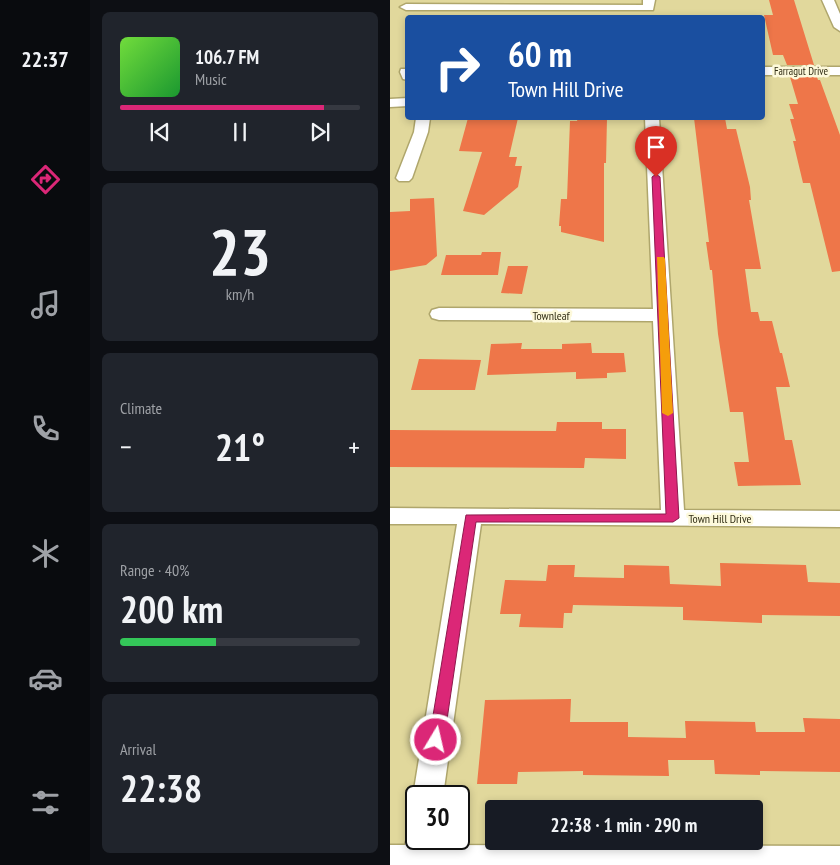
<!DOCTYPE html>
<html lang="en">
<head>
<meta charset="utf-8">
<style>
	:root { --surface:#171b24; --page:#20242c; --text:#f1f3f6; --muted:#9ea1a6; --line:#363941; --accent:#db2777 }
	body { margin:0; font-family:"PT Sans Narrow",sans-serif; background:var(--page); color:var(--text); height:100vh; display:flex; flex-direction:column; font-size:19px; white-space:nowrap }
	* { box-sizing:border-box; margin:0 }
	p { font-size:16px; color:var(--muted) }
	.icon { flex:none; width:28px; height:28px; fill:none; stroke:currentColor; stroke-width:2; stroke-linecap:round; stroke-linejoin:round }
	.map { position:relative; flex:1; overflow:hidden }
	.panel { display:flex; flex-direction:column; gap:12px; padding:12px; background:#0d0f14; width:300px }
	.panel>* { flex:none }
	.hud { position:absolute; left:15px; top:15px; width:360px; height:105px; border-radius:5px; box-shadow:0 2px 8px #0003; background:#1a4fa0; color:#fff; overflow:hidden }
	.speed { position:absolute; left:15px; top:785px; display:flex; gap:10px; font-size:25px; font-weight:700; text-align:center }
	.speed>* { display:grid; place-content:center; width:65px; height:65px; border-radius:50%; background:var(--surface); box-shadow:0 2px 8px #0003; line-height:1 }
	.speed .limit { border:2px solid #111; border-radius:8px; background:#fff; color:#111 }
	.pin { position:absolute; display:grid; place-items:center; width:42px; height:42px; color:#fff; margin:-51px -21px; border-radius:50% 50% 50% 0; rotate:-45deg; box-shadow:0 0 5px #0007 }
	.pin .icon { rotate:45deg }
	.me { position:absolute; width:55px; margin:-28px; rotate:9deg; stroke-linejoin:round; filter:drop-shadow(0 0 4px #0008) }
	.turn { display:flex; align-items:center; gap:18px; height:105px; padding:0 20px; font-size:22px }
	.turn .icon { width:65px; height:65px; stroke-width:2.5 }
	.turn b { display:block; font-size:35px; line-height:42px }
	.big { font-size:38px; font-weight:800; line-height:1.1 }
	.panel .widget { flex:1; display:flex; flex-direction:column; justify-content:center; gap:8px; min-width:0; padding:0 18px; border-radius:8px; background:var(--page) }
	.panel .dial { align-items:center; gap:0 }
	.dial b { font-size:65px; line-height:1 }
	.song { display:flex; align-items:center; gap:15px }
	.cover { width:60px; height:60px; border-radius:8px; background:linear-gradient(135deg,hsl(100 70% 55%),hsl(130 70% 35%)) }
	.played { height:5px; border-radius:2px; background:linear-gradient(90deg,var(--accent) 85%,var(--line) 85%) }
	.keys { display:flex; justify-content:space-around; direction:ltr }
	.heat { display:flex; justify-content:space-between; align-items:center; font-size:28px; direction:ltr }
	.charge { height:8px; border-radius:4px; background:linear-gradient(90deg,#34c759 40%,var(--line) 0) }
	.trip { position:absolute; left:95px; top:800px; width:278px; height:50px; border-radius:5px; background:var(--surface); box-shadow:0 2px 8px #0003; font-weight:800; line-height:50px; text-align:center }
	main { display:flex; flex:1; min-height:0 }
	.tabs { display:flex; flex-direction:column; width:90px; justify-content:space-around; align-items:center; background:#090b0e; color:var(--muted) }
	.tabs .icon { width:35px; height:35px }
	.tabs .selected { color:var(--accent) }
	.tabs b { font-size:22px; color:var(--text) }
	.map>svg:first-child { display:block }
	.building { fill:#ee7649 }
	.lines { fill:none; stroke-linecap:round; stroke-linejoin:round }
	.minor-casing { stroke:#afa66c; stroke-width:3 }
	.minor { fill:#fff; fill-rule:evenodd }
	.route { fill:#db2777; stroke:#8e194d }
	.slow { fill:#f59e0b }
	.labels { text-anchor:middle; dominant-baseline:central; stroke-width:5; stroke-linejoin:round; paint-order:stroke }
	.far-street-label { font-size:11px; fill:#322e16; stroke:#fdf9db }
	.street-label { font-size:12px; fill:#322e16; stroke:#fdf9db }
</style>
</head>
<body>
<main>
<nav class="tabs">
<b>22:37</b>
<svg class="icon selected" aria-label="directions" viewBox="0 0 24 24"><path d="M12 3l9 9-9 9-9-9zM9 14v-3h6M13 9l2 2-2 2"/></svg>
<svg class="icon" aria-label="music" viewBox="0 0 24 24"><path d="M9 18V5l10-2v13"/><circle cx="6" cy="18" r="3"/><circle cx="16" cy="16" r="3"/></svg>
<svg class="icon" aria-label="phone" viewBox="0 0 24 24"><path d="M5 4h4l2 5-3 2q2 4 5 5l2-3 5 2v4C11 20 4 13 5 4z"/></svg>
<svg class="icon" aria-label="climate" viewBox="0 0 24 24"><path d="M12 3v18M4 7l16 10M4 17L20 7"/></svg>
<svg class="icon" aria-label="car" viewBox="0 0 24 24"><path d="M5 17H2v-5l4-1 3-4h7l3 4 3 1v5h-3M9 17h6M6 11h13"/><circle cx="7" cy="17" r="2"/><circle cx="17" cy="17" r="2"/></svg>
<svg class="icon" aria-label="filters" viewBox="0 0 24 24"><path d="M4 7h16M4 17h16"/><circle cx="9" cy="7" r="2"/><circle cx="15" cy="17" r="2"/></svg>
</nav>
<section class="panel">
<div class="widget">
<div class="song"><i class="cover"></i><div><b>106.7 FM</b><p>Music</p></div></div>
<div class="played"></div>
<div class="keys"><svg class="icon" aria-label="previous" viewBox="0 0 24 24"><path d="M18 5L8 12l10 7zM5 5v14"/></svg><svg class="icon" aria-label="pause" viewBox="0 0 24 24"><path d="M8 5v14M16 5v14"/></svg><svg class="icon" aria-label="next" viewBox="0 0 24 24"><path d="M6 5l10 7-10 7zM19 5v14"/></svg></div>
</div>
<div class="widget dial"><b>23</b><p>km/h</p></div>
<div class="widget"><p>Climate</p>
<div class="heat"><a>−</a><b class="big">21°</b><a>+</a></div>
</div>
<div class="widget"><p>Range · 40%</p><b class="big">200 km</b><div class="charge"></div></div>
<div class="widget"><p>Arrival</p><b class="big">22:38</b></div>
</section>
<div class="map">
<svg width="450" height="865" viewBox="0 0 450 865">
	<rect width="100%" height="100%" fill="#e1d89c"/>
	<!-- building -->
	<path class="building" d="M379 0H404L424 65H397L393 55H383L374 15H383Z
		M400 77H427L428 80H430L450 135V271L442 272 420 183H413L403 141H406L400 119H404L399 104H408Z
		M78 118H128L119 157H127L125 166H132L128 187 94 215 73 211 92 152 69 151Z
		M188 118H217L216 163H214V242L171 232V226H169L171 199H177L180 121H187Z
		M304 118H335L337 129H346L360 187 361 200H359L371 269H355L361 312H368L370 321H382L390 353H392L400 387H386L395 440H402L411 485 348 486 344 462H359L353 412H340L328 334 322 270H320L316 242H319Z
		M44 198 47 256 36 265 0 271V212L20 211V199Z
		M92 252H111L108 275H51L56 255H91Z
		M118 266H138L132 294 111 293Z
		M132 343 131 349H172V344L201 343 202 353H234L236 372 217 373V378L186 379V372L97 375 101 344Z
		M29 359 91 360 85 390H21Z
		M167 422H212V429H236V459L195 458 194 468 0 467V430L166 431Z
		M330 563 416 565 418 582 450 583V616L372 615V623L293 620V607L183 605 182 613H174L173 628 129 627 131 614H110L115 580 156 581 158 565H185L184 577 234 578V565L279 566 280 584 331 586Z
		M181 699 180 722H238V737L296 738 295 721 365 722 366 732H415L413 718 450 719V772L370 771V775L325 774 324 760H278L279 776 193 775V771L128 772 127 784H87L95 700Z"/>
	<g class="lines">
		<defs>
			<path id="minor" d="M253 0H265L263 10H16L10 7 16 4 253 5Z
				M432 0H444L450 14V31L444 27Z
				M372 67H450V75H372Z
				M11 69H18V80L13 79 10 72Z
				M18 98V106L0 107V99Z
				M26 118H40L38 132 22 178 19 181H9L6 178 24 132Z
				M255 118H269L294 510 450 511V527L91 524 53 796H26V803L23 796 67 524H0V508L271 510 263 321 49 320 42 318 40 314 42 310 49 308 263 309Z
				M26 827V839H46V845L450 846V865H0V845H15L20 829Z"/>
		</defs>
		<!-- minor casing -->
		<use href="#minor" class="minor-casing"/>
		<!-- minor -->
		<use href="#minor" class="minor"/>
	</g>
	<!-- route -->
	<path class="route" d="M266 174 270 177 289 518 283 522H86L54 740 52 745 46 747 41 745 39 740 76 515 276 514 262 177Z"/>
	<!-- slow -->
	<path class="slow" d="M267 257H274L275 259 283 413 278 416 272 413Z"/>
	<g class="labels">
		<!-- far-street labels -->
		<g class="far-street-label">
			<text x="411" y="71">Farragut Drive</text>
		</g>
		<!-- street labels -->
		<g class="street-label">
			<text x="161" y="315">Townleaf</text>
			<text x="330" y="518">Town Hill Drive</text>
		</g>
	</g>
</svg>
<div class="speed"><div class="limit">30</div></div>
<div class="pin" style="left:266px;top:177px;background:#d93025"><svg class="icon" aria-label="arrive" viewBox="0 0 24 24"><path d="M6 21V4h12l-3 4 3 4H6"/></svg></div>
<svg class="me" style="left:46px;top:740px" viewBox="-20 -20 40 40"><circle r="17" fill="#db2777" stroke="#fff" stroke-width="3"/><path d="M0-11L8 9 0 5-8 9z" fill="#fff"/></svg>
<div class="trip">22:38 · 1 min · 290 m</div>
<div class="hud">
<div class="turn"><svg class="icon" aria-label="right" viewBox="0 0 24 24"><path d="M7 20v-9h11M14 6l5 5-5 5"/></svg><div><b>60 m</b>Town Hill Drive</div></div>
</div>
</div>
</main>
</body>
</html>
